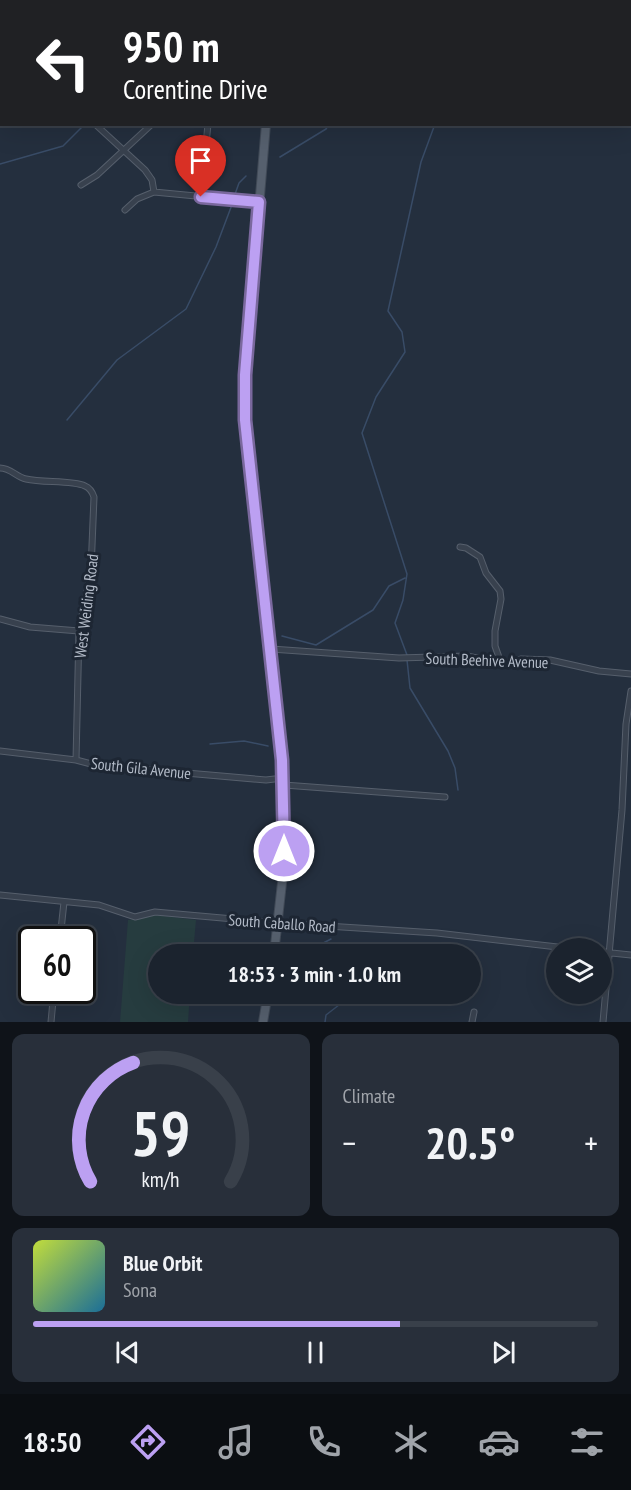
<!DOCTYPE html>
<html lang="en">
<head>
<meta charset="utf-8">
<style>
	:root { --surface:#1b232e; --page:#282f3a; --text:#f1f3f6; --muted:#a0a4aa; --line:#39404a; --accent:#bca0f2 }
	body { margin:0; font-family:"PT Sans Narrow",sans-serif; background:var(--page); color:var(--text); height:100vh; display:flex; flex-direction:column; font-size:22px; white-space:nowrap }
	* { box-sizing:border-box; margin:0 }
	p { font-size:20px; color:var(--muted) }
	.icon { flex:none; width:33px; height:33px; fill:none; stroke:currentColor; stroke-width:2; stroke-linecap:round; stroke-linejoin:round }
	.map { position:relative; height:1022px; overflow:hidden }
	.side { display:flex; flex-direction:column; gap:12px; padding:12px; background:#0f1319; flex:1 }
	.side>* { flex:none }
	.guide { position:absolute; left:0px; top:0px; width:632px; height:126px; box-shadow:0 6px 24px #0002,0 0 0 2px var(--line); background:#202124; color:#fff; overflow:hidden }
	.controls { position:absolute; left:546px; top:938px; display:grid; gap:12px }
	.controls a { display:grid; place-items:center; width:66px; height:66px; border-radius:50%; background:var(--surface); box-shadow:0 6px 24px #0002,0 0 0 2px var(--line); font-size:30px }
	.speed { position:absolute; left:18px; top:926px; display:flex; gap:12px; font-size:30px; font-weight:700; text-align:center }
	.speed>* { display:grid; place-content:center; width:78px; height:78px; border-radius:50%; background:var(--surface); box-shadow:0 6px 24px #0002,0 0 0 2px var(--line); line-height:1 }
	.speed .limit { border:3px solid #111; border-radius:9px; background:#fff; color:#111 }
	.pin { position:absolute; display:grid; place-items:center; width:51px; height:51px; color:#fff; margin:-62px -26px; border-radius:50% 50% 50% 0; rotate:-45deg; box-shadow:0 0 6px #0007 }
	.pin .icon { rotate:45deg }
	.me { position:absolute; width:66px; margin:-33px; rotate:0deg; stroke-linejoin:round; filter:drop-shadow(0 0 4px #0008) }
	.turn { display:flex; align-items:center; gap:21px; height:126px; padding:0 24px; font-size:27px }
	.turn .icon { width:78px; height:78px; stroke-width:2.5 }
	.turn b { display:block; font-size:42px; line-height:51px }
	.big { font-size:45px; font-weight:800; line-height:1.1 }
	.side .widget { flex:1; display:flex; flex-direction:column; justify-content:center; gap:9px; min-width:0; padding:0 21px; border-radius:12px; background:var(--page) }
	.side .dial { align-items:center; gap:0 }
	.dial svg { height:156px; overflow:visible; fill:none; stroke:var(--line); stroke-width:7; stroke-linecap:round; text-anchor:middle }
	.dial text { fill:var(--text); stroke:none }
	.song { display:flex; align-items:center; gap:18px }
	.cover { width:72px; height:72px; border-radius:9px; background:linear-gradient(135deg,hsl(70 70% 55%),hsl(200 70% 35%)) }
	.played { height:6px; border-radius:3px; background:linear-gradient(90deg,var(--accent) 65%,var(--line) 65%) }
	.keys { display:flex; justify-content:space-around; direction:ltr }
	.heat { display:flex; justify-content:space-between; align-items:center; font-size:33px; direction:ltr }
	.side .tiles { flex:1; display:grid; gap:12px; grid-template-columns:1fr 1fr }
	.widget:last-child { grid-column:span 2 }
	.trip { position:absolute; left:148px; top:944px; width:333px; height:60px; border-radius:30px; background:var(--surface); box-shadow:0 6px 24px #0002,0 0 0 2px var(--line); font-weight:800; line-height:60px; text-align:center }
	.dock { display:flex; height:96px; justify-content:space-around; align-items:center; background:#0b0e12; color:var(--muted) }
	.dock .icon { width:42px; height:42px }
	.dock .active { color:var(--accent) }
	.dock b { font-size:27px; color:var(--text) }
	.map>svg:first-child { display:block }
	.green { fill:#263c3f }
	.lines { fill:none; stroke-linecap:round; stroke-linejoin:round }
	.stream { stroke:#394c67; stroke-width:1.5 }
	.street-casing { stroke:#565f6c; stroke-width:7 }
	.primary-casing { stroke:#414a57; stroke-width:10 }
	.street { stroke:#38414e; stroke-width:5 }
	.primary { stroke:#56606e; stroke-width:8 }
	.route-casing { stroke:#7a689d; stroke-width:15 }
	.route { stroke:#bca0f2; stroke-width:10 }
	.labels { text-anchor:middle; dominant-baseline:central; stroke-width:6; stroke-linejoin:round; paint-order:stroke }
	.street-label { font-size:16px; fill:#b4bcc9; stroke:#1d2633 }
</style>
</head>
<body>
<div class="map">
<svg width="631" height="1022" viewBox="0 0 631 1022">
	<rect width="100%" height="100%" fill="#242f3e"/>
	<!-- green -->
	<path class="green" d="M155 915 196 920 193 954H159V993H190L188 1022H120L128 920Z"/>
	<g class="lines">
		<!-- stream -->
		<path class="stream" d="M403 0V2
			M196 2 198 0
			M354 2 355 0
			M280 157 326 129 329 124
			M0 164 63 146 85 124
			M234 197 239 183 246 176
			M67 420 117 360 186 309 216 247 233 202
			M282 636 316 645 373 610 389 586 405 578
			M407 655 395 623 403 600 407 574 362 433 376 397 405 352 402 332 388 311 421 162 435 124
			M407 660 410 688 448 751 455 768 458 790
			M210 744 244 741 268 746
			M302 954 331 939
			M325 1022 326 1015 348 998"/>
		<defs>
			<path id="street" d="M469 0 470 2
				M23 2V0
				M566 2 567 0
				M630 80H631
				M0 90H2
				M95 124 145 170 152 180 154 192
				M81 185 97 175 152 124
				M201 197 208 124
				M125 210 137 199 154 192 259 202
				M0 468C11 468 16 477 26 479 43 483 72 480 85 486 90 488 92 491 94 497L91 570 79 631 76 760
				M460 547 466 548 480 557 486 573 500 591 501 599 495 631V646L501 663
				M0 619 30 627 79 631
				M271 649 399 658 467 656 501 663 514 662 521 659 550 660 599 671 631 674
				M0 751 76 760 95 765 266 780 283 778
				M284 785 445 797
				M0 895 99 905 135 917 155 912 279 923 437 933 566 948
				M60 939 64 902
				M602 952 631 955
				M51 1022 54 990
				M472 1022 474 1012
				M603 1022 622 810 626 724 631 691"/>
			<path id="primary" d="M270 2 271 0
				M283 2V0
				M266 124 245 375 247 438 283 778 284 865 274 954
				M263 1022 268 993"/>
		</defs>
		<!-- street casing -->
		<use href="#street" class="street-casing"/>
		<!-- primary casing -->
		<use href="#primary" class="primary-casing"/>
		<!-- street -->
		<use href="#street" class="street"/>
		<!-- primary -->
		<use href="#primary" class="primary"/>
	</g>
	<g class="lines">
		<defs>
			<path id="route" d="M201 197 259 202 245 375V420L282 760 284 851"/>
		</defs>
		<!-- route casing -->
		<use href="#route" class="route-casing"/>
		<!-- route -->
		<use href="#route" class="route"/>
	</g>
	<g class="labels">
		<!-- street labels -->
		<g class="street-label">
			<text transform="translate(86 606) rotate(-83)">West Weiding Road</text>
			<text transform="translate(487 660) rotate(2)">South Beehive Avenue</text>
			<text transform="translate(141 768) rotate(6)">South Gila Avenue</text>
			<text transform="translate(282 923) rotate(4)">South Caballo Road</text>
		</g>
	</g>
</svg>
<div class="controls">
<a><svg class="icon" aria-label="layers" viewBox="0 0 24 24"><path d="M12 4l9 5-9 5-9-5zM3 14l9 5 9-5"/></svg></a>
</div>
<div class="speed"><div class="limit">60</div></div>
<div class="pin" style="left:201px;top:197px;background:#d93025"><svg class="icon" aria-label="arrive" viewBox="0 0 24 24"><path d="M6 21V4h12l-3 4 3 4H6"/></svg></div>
<svg class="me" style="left:284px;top:851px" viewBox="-20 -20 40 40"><circle r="17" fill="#bca0f2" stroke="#fff" stroke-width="3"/><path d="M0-11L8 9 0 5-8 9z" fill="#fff"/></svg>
<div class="trip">18:53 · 3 min · 1.0 km</div>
<div class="guide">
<div class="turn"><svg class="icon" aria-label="left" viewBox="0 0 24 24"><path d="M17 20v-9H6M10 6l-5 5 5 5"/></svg><div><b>950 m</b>Corentine Drive</div></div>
</div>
</div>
<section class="side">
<div class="tiles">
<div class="widget dial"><svg viewBox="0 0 100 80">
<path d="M14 69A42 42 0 1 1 86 69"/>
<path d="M14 69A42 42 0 0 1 36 8" stroke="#bca0f2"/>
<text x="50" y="56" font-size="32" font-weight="700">59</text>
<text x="50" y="72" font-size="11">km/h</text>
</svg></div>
<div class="widget"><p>Climate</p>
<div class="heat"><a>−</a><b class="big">20.5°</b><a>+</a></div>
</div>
<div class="widget">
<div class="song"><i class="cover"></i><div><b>Blue Orbit</b><p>Sona</p></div></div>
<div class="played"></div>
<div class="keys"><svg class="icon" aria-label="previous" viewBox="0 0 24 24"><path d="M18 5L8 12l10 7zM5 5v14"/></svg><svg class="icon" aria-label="pause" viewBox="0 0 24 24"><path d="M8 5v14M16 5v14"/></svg><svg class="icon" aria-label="next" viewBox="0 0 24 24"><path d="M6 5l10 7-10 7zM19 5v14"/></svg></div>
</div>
</div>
</section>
<nav class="dock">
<b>18:50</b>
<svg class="icon active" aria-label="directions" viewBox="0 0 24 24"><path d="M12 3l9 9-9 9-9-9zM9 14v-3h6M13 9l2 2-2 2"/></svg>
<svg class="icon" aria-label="music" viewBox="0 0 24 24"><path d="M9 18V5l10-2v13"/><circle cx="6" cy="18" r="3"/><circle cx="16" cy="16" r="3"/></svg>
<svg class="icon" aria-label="phone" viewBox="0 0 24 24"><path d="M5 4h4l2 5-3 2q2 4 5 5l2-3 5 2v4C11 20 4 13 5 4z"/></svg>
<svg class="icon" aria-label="climate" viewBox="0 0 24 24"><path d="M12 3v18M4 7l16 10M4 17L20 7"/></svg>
<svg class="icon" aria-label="car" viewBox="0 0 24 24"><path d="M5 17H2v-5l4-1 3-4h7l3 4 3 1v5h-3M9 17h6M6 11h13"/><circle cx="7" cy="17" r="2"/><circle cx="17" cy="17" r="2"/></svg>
<svg class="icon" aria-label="filters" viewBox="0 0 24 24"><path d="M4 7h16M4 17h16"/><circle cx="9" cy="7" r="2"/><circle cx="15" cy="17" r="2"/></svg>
</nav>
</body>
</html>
